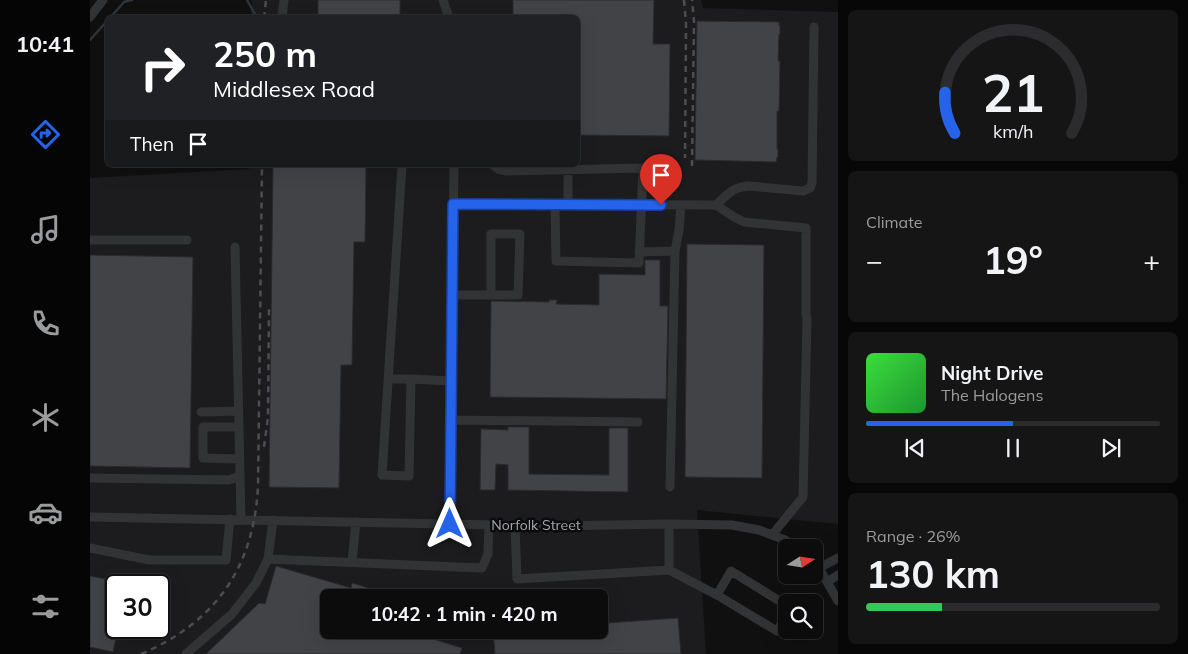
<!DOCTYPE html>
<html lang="en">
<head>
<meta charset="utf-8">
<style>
	:root { --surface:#0c0c0d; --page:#151516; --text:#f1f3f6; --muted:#9a9b9d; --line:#2c2c2e; --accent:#2563eb }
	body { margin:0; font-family:Mulish,sans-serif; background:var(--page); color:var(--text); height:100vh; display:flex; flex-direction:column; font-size:19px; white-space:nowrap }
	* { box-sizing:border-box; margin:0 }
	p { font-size:16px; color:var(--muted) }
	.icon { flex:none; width:28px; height:28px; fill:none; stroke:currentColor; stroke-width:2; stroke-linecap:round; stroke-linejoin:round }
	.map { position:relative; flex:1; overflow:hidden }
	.drawer { display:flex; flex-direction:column; gap:10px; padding:10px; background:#070707; width:350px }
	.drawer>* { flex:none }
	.guide { position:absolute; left:15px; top:15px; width:475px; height:152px; border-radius:8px; box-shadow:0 5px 20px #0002,0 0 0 1px var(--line); background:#202124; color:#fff; overflow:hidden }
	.needle { width:32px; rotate:78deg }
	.fabs { position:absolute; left:688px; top:539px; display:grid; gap:10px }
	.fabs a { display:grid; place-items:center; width:45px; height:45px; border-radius:8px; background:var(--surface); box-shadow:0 5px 20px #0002,0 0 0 1px var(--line); font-size:25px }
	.speed { position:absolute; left:15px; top:574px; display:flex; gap:10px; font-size:25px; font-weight:700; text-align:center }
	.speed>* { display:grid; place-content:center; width:65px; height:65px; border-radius:50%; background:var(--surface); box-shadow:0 5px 20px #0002,0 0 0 1px var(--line); line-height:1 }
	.speed .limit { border:2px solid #111; border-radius:8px; background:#fff; color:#111 }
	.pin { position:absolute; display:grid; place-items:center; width:42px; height:42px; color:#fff; margin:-51px -21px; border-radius:50% 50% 50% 0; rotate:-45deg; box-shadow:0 0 5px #0007 }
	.pin .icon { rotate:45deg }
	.me { position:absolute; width:55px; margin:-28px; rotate:0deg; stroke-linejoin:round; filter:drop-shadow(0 0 4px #0008) }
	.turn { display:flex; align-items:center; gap:18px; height:105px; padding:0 25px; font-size:22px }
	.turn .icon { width:65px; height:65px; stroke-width:2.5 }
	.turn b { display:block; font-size:35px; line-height:42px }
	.then { display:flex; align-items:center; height:48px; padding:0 25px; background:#0003; gap:10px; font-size:19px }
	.big { font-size:38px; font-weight:700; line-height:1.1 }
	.drawer .tile { flex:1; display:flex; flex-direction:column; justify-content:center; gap:8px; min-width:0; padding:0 18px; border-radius:8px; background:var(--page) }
	.drawer .dial { align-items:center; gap:0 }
	.dial svg { height:130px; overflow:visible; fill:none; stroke:var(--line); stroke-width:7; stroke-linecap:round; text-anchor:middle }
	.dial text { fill:var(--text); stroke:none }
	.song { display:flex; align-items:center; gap:15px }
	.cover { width:60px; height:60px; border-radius:8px; background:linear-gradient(135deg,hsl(120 70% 55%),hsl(130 70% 35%)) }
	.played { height:5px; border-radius:2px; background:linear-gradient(90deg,var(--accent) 50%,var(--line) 50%) }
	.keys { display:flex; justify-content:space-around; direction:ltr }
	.heat { display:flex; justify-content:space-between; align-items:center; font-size:28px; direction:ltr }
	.charge { height:8px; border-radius:4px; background:linear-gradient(90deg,#34c759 26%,var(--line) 0) }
	.trip { position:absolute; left:230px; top:589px; width:288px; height:50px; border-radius:8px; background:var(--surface); box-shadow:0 5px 20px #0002,0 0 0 1px var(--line); font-weight:700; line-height:50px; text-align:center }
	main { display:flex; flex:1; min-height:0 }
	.tabs { display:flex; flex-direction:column; width:90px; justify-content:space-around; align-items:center; background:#050505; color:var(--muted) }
	.tabs .icon { width:35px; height:35px }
	.tabs .selected { color:var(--accent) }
	.tabs b { font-size:22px; color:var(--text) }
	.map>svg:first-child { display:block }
	.built { fill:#1c1c1e; fill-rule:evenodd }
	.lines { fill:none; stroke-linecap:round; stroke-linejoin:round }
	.stream { stroke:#2d353a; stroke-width:2.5 }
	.building { fill:#424346; stroke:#2a2a2d }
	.minor { stroke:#313335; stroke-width:9 }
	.rail { stroke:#4b4d50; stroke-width:2.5; stroke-dasharray:6 5; stroke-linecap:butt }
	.route-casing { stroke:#184099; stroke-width:12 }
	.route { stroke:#2563eb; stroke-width:9 }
	.labels { text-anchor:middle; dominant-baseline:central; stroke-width:5; stroke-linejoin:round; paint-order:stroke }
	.street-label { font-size:14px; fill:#a3a9b0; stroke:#0b0b0c }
</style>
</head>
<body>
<main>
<nav class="tabs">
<b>10:41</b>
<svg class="icon selected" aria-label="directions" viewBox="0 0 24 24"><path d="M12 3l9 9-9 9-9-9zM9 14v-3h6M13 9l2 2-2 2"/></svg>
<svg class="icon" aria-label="music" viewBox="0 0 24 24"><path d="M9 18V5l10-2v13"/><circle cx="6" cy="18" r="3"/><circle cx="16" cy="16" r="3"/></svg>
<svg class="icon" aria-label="phone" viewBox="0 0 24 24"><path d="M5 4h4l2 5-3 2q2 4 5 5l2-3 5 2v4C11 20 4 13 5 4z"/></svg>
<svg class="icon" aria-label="climate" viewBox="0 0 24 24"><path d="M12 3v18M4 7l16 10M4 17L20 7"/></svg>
<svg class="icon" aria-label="car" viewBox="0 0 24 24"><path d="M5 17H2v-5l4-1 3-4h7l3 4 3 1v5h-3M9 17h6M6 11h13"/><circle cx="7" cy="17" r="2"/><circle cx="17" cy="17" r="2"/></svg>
<svg class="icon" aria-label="filters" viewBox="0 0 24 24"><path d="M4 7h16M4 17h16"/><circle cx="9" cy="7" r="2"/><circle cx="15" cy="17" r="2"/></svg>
</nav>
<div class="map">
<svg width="748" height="654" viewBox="0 0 748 654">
	<rect width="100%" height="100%" fill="#101011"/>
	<!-- built -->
	<path class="built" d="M162 0H611L613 8 748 12V524L607 510 616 654H0V178L159 169V165H488V18L161 17ZM26 585H69V628H26ZM239 598H509V630H239Z"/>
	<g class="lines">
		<!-- stream -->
		<path class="stream" d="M157 0 167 18
			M20 18 34 2 42 0
			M0 40 18 20"/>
	</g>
	<!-- building -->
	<path class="building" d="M228 0H310V18H228Z
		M423 0H564L563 44H580L579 136 488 135V18H423Z
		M607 21 689 22V26H690V34H689L688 61H690L689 111H687V149H688V157H687L686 162 605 160Z
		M183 165H276L275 242H264L262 365H251L249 488 179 487Z
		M597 244 674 245 672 478 595 477Z
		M0 255 103 257 100 468 0 466Z
		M555 260H570V306H578L576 399 400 397 401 301 459 302V300H467L466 304 509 305V274L555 275Z
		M418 427H439V474L519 475V428H538V492L418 490V465L406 464 405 490H390L391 429 418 430Z
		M186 566 261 588 262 583 305 596 304 598H239V630H345L343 639 372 648 370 654H116L169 603 175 604Z
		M0 576 26 581V628H28L23 652 0 647Z
		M515 594 517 623 588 618 591 654H405L403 631 423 630H509V595Z"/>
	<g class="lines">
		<!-- minor -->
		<path class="minor" d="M353 0 359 18
			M0 17 13 0
			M192 18 194 0
			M312 165 292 475 319 476 321 379 361 381
			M403 165 408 169 417 171 553 168 549 263 466 261 465 205
			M363 204 626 205
			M478 205V170
			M626 205 644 217 654 222 716 228V314L717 320 713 497 682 535
			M626 205C638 194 643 187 659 186L713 191 720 188 722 183 724 27
			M0 240H97
			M145 247 151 519
			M549 252 585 251 589 230 591 205
			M362 295H428L430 234H401V295
			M298 379H321
			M111 412 148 411
			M360 420 548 422
			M149 427H113V458L150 459
			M0 478 139 480 150 476
			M580 487 585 251
			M0 517 462 526 579 524 642 525 669 530 695 540 708 548
			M183 520 178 559 392 568 398 554 399 525
			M359 524 364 165
			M425 525 427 579 579 570V524
			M0 548 59 560H136L140 519
			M262 562 266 522
			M724 563 729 568 748 601
			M729 568 748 558
			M579 570 627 595 687 631 696 616
			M737 582 748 575
			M627 595 641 571 696 605
			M96 654 142 614 166 583 178 559"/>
		<!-- rail -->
		<path class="rail" d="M594 0 596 24 595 158
			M174 18 176 0
			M602 166 604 21 602 0
			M174 447 178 417 179 305
			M51 654C126 622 164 567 168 486L172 165"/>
	</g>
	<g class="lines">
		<defs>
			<path id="route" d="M360 524 363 204 571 205"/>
		</defs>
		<!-- route casing -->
		<use href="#route" class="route-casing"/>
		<!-- route -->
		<use href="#route" class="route"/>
	</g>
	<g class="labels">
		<!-- street labels -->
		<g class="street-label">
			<text x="446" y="525">Norfolk Street</text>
		</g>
	</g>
</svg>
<div class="fabs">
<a><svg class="needle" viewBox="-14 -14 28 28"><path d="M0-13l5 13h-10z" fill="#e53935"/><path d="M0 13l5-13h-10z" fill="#9a9b9d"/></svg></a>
<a><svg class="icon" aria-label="search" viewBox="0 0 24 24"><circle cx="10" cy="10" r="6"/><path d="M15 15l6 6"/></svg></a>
</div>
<div class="speed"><div class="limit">30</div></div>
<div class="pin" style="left:571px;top:205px;background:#d93025"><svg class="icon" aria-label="arrive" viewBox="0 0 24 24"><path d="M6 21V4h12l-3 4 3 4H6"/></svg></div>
<svg class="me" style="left:360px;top:524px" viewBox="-20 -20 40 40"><path d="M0-17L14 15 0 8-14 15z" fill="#2563eb" stroke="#fff" stroke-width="4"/></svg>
<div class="trip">10:42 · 1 min · 420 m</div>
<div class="guide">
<div class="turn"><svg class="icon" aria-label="right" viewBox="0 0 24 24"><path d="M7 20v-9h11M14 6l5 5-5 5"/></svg><div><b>250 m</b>Middlesex Road</div></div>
<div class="then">Then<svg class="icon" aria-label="arrive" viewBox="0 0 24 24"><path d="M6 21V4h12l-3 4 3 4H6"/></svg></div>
</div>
</div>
<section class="drawer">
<div class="tile dial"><svg viewBox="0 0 100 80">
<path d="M14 69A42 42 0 1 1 86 69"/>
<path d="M14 69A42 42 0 0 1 8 44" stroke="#2563eb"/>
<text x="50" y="56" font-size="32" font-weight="700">21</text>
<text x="50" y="72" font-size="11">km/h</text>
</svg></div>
<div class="tile"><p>Climate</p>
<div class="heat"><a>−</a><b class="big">19°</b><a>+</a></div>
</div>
<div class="tile">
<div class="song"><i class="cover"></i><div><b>Night Drive</b><p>The Halogens</p></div></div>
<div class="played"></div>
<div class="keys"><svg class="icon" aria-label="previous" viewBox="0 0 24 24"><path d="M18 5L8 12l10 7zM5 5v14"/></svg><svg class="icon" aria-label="pause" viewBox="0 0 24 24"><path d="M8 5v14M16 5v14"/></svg><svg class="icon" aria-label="next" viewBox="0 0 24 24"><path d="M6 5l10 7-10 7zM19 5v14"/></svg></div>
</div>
<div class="tile"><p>Range · 26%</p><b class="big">130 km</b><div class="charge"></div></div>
</section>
</main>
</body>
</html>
